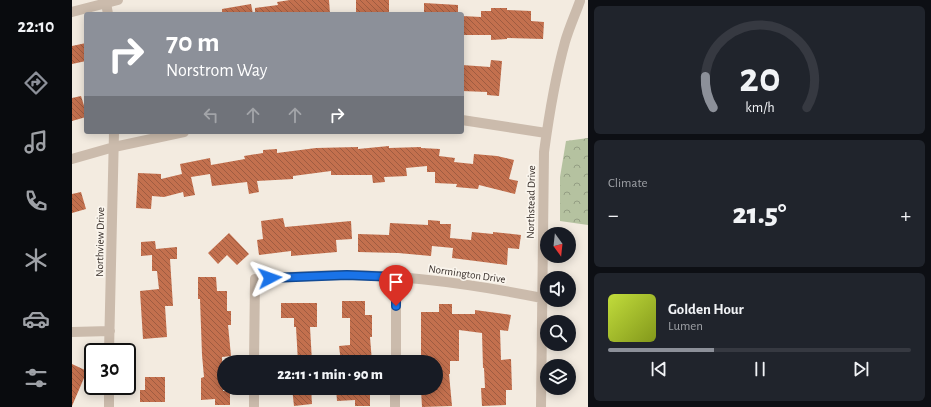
<!DOCTYPE html>
<html lang="en">
<head>
<meta charset="utf-8">
<style>
	:root { --surface:#171b24; --page:#20242c; --text:#f1f3f6; --muted:#9ea1a6; --line:#363941; --accent:#8c9099 }
	body { margin:0; font-family:"Alegreya Sans",sans-serif; background:var(--page); color:var(--text); height:100vh; display:flex; flex-direction:column; font-size:15px; white-space:nowrap }
	* { box-sizing:border-box; margin:0 }
	p { font-size:13px; color:var(--muted) }
	.icon { flex:none; width:22px; height:22px; fill:none; stroke:currentColor; stroke-width:2; stroke-linecap:round; stroke-linejoin:round }
	.map { position:relative; flex:1; overflow:hidden }
	.sheet { display:flex; flex-direction:column; gap:6px; padding:6px; background:#0d0f14; width:343px }
	.sheet>* { flex:none }
	.top-card { position:absolute; left:12px; top:12px; width:380px; height:122px; border-radius:4px; box-shadow:0 2px 10px #0003; background:#8c9099; color:#fff; overflow:hidden }
	.needle { width:26px; rotate:165deg }
	.tools { position:absolute; left:468px; top:227px; display:grid; gap:8px }
	.tools a { display:grid; place-items:center; width:36px; height:36px; border-radius:50%; background:var(--surface); box-shadow:0 2px 10px #0003; font-size:20px }
	.speed { position:absolute; left:12px; top:343px; display:flex; gap:8px; font-size:20px; font-weight:700; text-align:center }
	.speed>* { display:grid; place-content:center; width:52px; height:52px; border-radius:50%; background:var(--surface); box-shadow:0 2px 10px #0003; line-height:1 }
	.speed .limit { border:2px solid #111; border-radius:6px; background:#fff; color:#111 }
	.pin { position:absolute; display:grid; place-items:center; width:34px; height:34px; color:#fff; margin:-41px -17px; border-radius:50% 50% 50% 0; rotate:-45deg; box-shadow:0 0 4px #0007 }
	.pin .icon { rotate:45deg }
	.me { position:absolute; width:44px; margin:-22px; rotate:86deg; stroke-linejoin:round; filter:drop-shadow(0 0 3px #0008) }
	.turn { display:flex; align-items:center; gap:14px; height:84px; padding:0 16px; font-size:18px }
	.turn .icon { width:52px; height:52px; stroke-width:2.5 }
	.turn b { display:block; font-size:28px; line-height:34px }
	.lanes { display:flex; align-items:center; height:38px; padding:0 16px; background:#0003; justify-content:center; gap:20px; direction:ltr }
	.lanes .off { opacity:.35 }
	.big { font-size:30px; font-weight:800; line-height:1.1 }
	.sheet .card { flex:1; display:flex; flex-direction:column; justify-content:center; gap:6px; min-width:0; padding:0 14px; border-radius:6px; background:var(--page) }
	.sheet .dial { align-items:center; gap:0 }
	.dial svg { height:104px; overflow:visible; fill:none; stroke:var(--line); stroke-width:7; stroke-linecap:round; text-anchor:middle }
	.dial text { fill:var(--text); stroke:none }
	.song { display:flex; align-items:center; gap:12px }
	.cover { width:48px; height:48px; border-radius:6px; background:linear-gradient(135deg,hsl(70 70% 55%),hsl(70 70% 35%)) }
	.played { height:4px; border-radius:2px; background:linear-gradient(90deg,var(--accent) 35%,var(--line) 35%) }
	.keys { display:flex; justify-content:space-around; direction:ltr }
	.heat { display:flex; justify-content:space-between; align-items:center; font-size:22px; direction:ltr }
	.trip { position:absolute; left:145px; top:355px; width:226px; height:40px; border-radius:20px; background:var(--surface); box-shadow:0 2px 10px #0003; font-weight:800; line-height:40px; text-align:center }
	main { display:flex; flex:1; min-height:0 }
	.dock { display:flex; flex-direction:column; width:72px; justify-content:space-around; align-items:center; background:#090b0e; color:var(--muted) }
	.dock .icon { width:28px; height:28px }
	.dock .on { color:var(--accent) }
	.dock b { font-size:18px; color:var(--text) }
	.map>svg:first-child { display:block }
	.park { fill:url(#park-crowns) }
	.building { fill:url(#building-back-hatch) }
	.lines { fill:none; stroke-linecap:round; stroke-linejoin:round }
	.minor { stroke:#cbbbac; stroke-width:10 }
	.route-casing { stroke:#114b97; stroke-width:10 }
	.route { stroke:#1a73e8; stroke-width:7 }
	.labels { text-anchor:middle; dominant-baseline:central; stroke-width:3.5; stroke-linejoin:round; paint-order:stroke }
	.street-label { font-size:11px; fill:#39302b; stroke:#faf5ed }
</style>
</head>
<body>
<main>
<nav class="dock">
<b>22:10</b>
<svg class="icon on" aria-label="directions" viewBox="0 0 24 24"><path d="M12 3l9 9-9 9-9-9zM9 14v-3h6M13 9l2 2-2 2"/></svg>
<svg class="icon" aria-label="music" viewBox="0 0 24 24"><path d="M9 18V5l10-2v13"/><circle cx="6" cy="18" r="3"/><circle cx="16" cy="16" r="3"/></svg>
<svg class="icon" aria-label="phone" viewBox="0 0 24 24"><path d="M5 4h4l2 5-3 2q2 4 5 5l2-3 5 2v4C11 20 4 13 5 4z"/></svg>
<svg class="icon" aria-label="climate" viewBox="0 0 24 24"><path d="M12 3v18M4 7l16 10M4 17L20 7"/></svg>
<svg class="icon" aria-label="car" viewBox="0 0 24 24"><path d="M5 17H2v-5l4-1 3-4h7l3 4 3 1v5h-3M9 17h6M6 11h13"/><circle cx="7" cy="17" r="2"/><circle cx="17" cy="17" r="2"/></svg>
<svg class="icon" aria-label="filters" viewBox="0 0 24 24"><path d="M4 7h16M4 17h16"/><circle cx="9" cy="7" r="2"/><circle cx="15" cy="17" r="2"/></svg>
</nav>
<div class="map">
<svg width="516" height="407" viewBox="0 0 516 407">
	<defs>
		<pattern id="park-crowns" width="20" height="18" patternUnits="userSpaceOnUse"><rect width="20" height="18" fill="#b5c2a0"/><path d="M2 6a3 3 0 1 1 6 0M12 15a3 3 0 1 1 6 0" fill="none" stroke="#949e83"/></pattern>
		<pattern id="building-back-hatch" width="6" height="6" patternUnits="userSpaceOnUse"><rect width="6" height="6" fill="#c3704e"/><path d="M-1 5l2 2M0 0l6 6M5-1l2 2" fill="none" stroke="#9f5c41"/></pattern>
	</defs>
	<rect width="100%" height="100%" fill="#f3ebe0"/>
	<!-- park -->
	<path class="park" d="M516 138V225L488 221V177L494 141Z"/>
	<!-- building -->
	<path class="building" d="M218 0H257L258 14H183V8L206 5 205 2Z
		M284 0H317V14H284Z
		M352 3 386 5V14H352Z
		M179 4 181 14H150V9Z
		M419 8H435V10L459 11V21L472 22 471 39 435 38V39L419 40V35H390V16L409 17V11H419Z
		M14 43V61L0 64V46Z
		M419 60 430 61 427 96 415 95V92L390 91V65L418 67Z
		M9 96 14 112V117L0 121V98Z
		M317 146V148L349 147V148L368 149 367 156 383 158 382 162 401 164 402 154 425 156 442 160 437 179 446 181 443 194 407 185 406 189 384 187 385 184 363 183V172H355V166L334 168 335 176 312 177 313 182 301 183 300 175H259V171L221 176V179L185 181 187 192 177 194 175 182 140 186 138 174 119 177 123 195 112 197 111 192 92 197 80 196 79 209 64 208 66 173 89 174V179L110 174 108 164 138 158 139 165 173 159 172 156 191 153V150L205 149V153L244 148 286 147V149Z
		M9 192 14 209 0 213V194Z
		M211 218 213 227 279 221 280 239 264 240 265 252 219 256V251L187 255 185 240 191 239 189 221Z
		M356 220 368 221V224H379L378 238 399 240 400 232 421 234V232L449 235 447 249 436 248 435 265 380 258 381 248 360 246 359 256 326 253 286 252V234L317 235 318 223 356 225Z
		M157 233 177 254 165 265 155 255 146 264 136 253Z
		M83 241 84 249 105 247V259H98L101 306H93L95 337 71 339 68 291 87 289 85 271H80V255L69 256V242Z
		M126 277H144L145 291H155V311H159V325H156L159 356 150 357 151 391H158V405H143V399L129 400V378L132 377 130 355 128 299H126Z
		M270 301H293V315H300V337H298L300 362H269L267 346 278 345V318H270Z
		M209 303H245V327H238L240 362H226L224 327H222V318H209Z
		M367 304H380V314H403V310L439 315 436 331 428 330 429 360 439 359 440 390H434V405L410 406 409 388H413L412 368H411L410 333 387 330V361H378V374H377L380 406 350 407 349 390 364 389V362H360V359L349 360V312H367Z
		M0 364 15 371 0 406Z
		M73 377H93V402H68V390H73Z
		M220 388H239L240 404 222 406Z
		M264 388H288V393H298V406H283V400L265 401Z"/>
	<g class="lines">
		<!-- minor -->
		<path class="minor" d="M34 3 36 14
			M0 12 46 0
			M390 120 474 133
			M0 159 42 147 112 132
			M0 332 38 331
			M37 352 42 132
			M182 362 183 279C214 277 244 275 274 275 340 275 405 285 470 298
			M324 362V277
			M37 407V386
			M182 407V388
			M323 407V388
			M469 407 472 152C477 115 483 78 493 42 497 28 503 15 508 1"/>
	</g>
	<g class="lines">
		<defs>
			<path id="route" d="M198 278 275 275 324 277V306"/>
		</defs>
		<!-- route casing -->
		<use href="#route" class="route-casing"/>
		<!-- route -->
		<use href="#route" class="route"/>
	</g>
	<g class="labels">
		<!-- street labels -->
		<g class="street-label">
			<text transform="translate(459 202) rotate(-89)">Northstead Drive</text>
			<text transform="translate(28 242) rotate(-89)">Northview Drive</text>
			<text transform="translate(395 274) rotate(8)">Normington Drive</text>
		</g>
	</g>
</svg>
<div class="tools">
<a><svg class="needle" viewBox="-14 -14 28 28"><path d="M0-13l5 13h-10z" fill="#e53935"/><path d="M0 13l5-13h-10z" fill="#9ea1a6"/></svg></a>
<a><svg class="icon" aria-label="sound" viewBox="0 0 24 24"><path d="M4 9h4l5-4v14l-5-4H4zM17 9q2 3 0 6"/></svg></a>
<a><svg class="icon" aria-label="search" viewBox="0 0 24 24"><circle cx="10" cy="10" r="6"/><path d="M15 15l6 6"/></svg></a>
<a><svg class="icon" aria-label="layers" viewBox="0 0 24 24"><path d="M12 4l9 5-9 5-9-5zM3 14l9 5 9-5"/></svg></a>
</div>
<div class="speed"><div class="limit">30</div></div>
<div class="pin" style="left:324px;top:306px;background:#d93025"><svg class="icon" aria-label="arrive" viewBox="0 0 24 24"><path d="M6 21V4h12l-3 4 3 4H6"/></svg></div>
<svg class="me" style="left:198px;top:278px" viewBox="-20 -20 40 40"><path d="M0-17L14 15 0 8-14 15z" fill="#1a73e8" stroke="#fff" stroke-width="4"/></svg>
<div class="trip">22:11 · 1 min · 90 m</div>
<div class="top-card">
<div class="turn"><svg class="icon" aria-label="right" viewBox="0 0 24 24"><path d="M7 20v-9h11M14 6l5 5-5 5"/></svg><div><b>70 m</b>Norstrom Way</div></div>
<div class="lanes"><svg class="icon off" aria-label="left" viewBox="0 0 24 24"><path d="M17 20v-9H6M10 6l-5 5 5 5"/></svg><svg class="icon off" aria-label="ahead" viewBox="0 0 24 24"><path d="M12 20V5M6 11l6-6 6 6"/></svg><svg class="icon off" aria-label="ahead" viewBox="0 0 24 24"><path d="M12 20V5M6 11l6-6 6 6"/></svg><svg class="icon" aria-label="right" viewBox="0 0 24 24"><path d="M7 20v-9h11M14 6l5 5-5 5"/></svg></div>
</div>
</div>
<section class="sheet">
<div class="card dial"><svg viewBox="0 0 100 80">
<path d="M14 69A42 42 0 1 1 86 69"/>
<path d="M14 69A42 42 0 0 1 8 45" stroke="#8c9099"/>
<text x="50" y="56" font-size="32" font-weight="700">20</text>
<text x="50" y="72" font-size="11">km/h</text>
</svg></div>
<div class="card"><p>Climate</p>
<div class="heat"><a>−</a><b class="big">21.5°</b><a>+</a></div>
</div>
<div class="card">
<div class="song"><i class="cover"></i><div><b>Golden Hour</b><p>Lumen</p></div></div>
<div class="played"></div>
<div class="keys"><svg class="icon" aria-label="previous" viewBox="0 0 24 24"><path d="M18 5L8 12l10 7zM5 5v14"/></svg><svg class="icon" aria-label="pause" viewBox="0 0 24 24"><path d="M8 5v14M16 5v14"/></svg><svg class="icon" aria-label="next" viewBox="0 0 24 24"><path d="M6 5l10 7-10 7zM19 5v14"/></svg></div>
</div>
</section>
</main>
</body>
</html>
